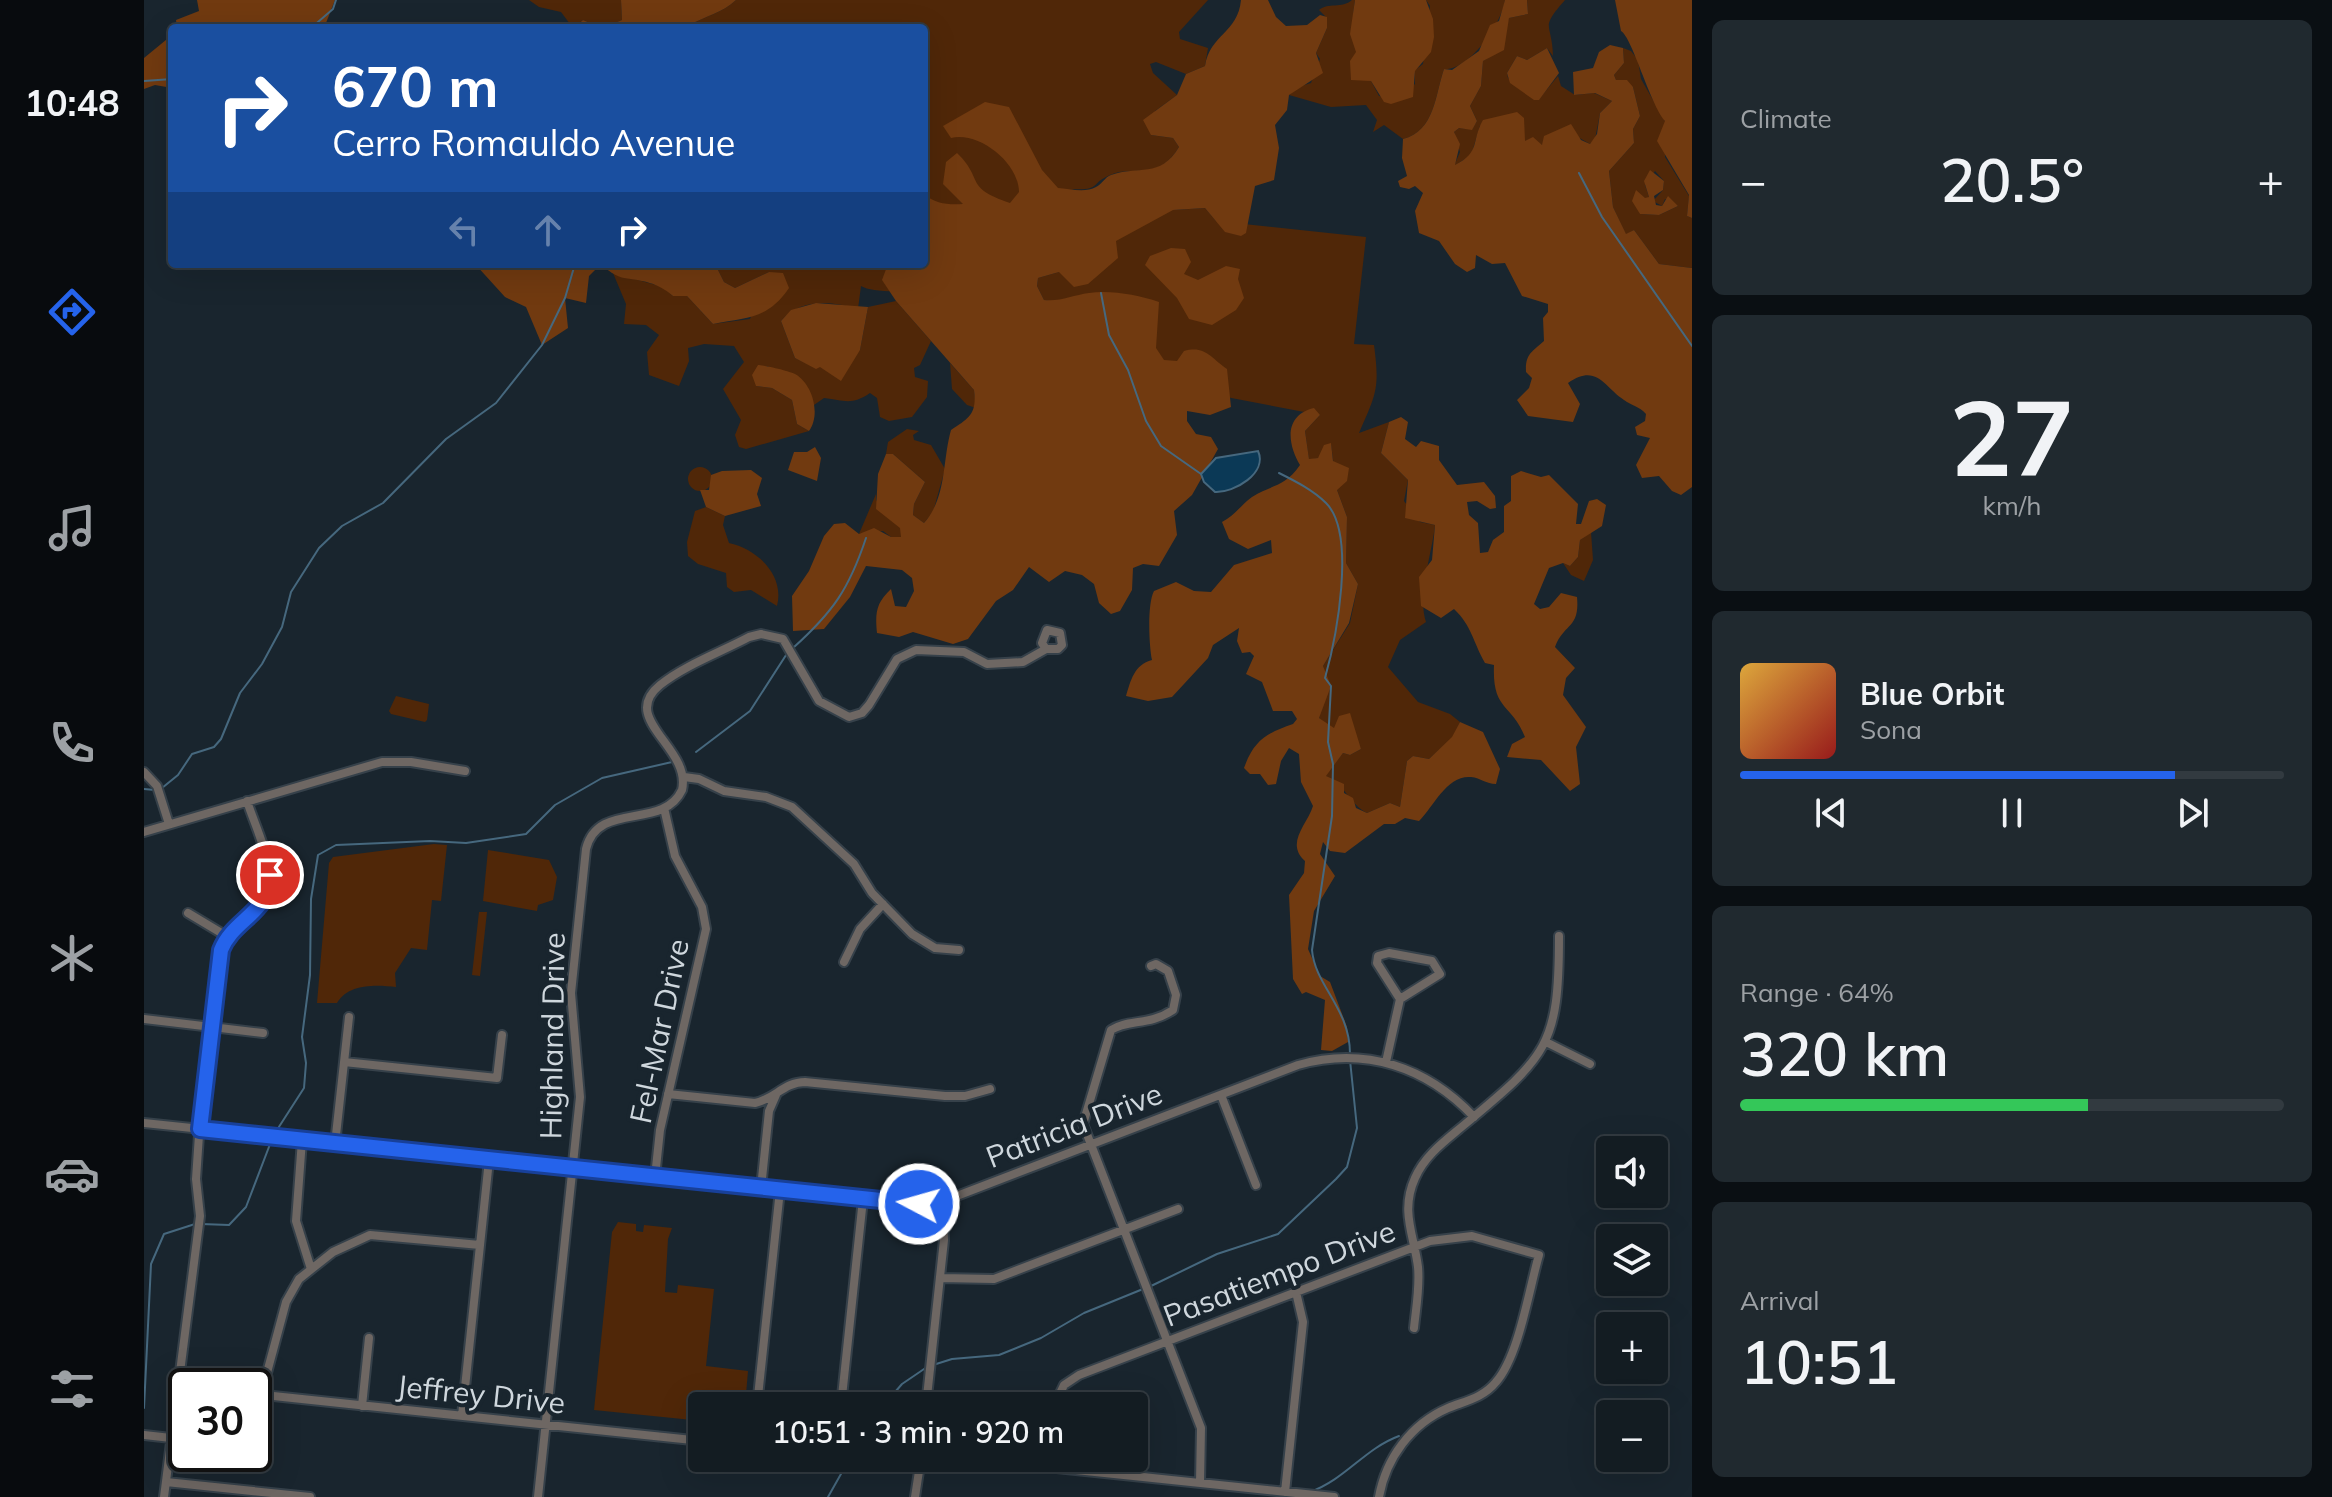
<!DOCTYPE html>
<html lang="en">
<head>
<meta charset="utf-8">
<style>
	:root { --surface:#131c22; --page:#20292f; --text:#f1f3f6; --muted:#9da1a5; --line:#323a40; --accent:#2563eb }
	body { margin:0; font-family:Mulish,sans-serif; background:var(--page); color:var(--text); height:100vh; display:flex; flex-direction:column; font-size:30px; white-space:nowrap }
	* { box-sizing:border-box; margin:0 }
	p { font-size:26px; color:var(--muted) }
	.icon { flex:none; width:44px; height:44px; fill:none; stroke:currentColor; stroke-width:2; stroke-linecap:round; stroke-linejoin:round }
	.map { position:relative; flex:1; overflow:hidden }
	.details { display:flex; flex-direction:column; gap:20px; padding:20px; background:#0a0f13; width:640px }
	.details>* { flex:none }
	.banner { position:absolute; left:24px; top:24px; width:760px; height:244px; border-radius:8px; box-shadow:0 8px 32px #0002,0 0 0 2px var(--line); background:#1a4fa0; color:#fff; overflow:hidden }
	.tools { position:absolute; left:1452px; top:1136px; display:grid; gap:16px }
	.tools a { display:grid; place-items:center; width:72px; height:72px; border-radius:8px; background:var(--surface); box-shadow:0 8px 32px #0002,0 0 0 2px var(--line); font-size:40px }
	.speed { position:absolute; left:24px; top:1368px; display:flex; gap:16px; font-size:40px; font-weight:700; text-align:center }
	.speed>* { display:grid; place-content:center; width:104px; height:104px; border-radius:50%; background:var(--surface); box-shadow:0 8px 32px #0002,0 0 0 2px var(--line); line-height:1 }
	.speed .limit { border:4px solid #111; border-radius:12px; background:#fff; color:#111 }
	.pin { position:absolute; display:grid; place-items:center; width:68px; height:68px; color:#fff; margin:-34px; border:4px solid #fff; border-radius:50%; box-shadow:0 2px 8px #0007 }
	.me { position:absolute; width:88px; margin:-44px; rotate:276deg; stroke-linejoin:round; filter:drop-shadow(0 0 6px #0008) }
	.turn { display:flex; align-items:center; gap:28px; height:168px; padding:0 32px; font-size:36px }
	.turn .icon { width:104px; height:104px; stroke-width:2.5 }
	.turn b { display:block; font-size:56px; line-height:68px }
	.lanes { display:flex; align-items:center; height:76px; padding:0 32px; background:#0003; justify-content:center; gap:40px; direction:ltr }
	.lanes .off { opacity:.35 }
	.big { font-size:60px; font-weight:600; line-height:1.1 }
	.details .widget { flex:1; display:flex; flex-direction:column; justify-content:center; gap:12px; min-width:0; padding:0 28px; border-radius:12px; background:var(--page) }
	.details .dial { align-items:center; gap:0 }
	.dial b { font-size:104px; line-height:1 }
	.song { display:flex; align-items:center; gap:24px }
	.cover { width:96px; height:96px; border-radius:12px; background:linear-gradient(135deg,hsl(40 70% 55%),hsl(0 70% 35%)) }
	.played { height:8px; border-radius:4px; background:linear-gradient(90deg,var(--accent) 80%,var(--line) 80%) }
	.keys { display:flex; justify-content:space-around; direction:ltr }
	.heat { display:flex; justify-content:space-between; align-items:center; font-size:44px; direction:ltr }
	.charge { height:12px; border-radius:6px; background:linear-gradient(90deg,#34c759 64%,var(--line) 0) }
	.trip { position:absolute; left:544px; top:1392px; width:460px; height:80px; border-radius:8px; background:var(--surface); box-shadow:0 8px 32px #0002,0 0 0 2px var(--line); font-weight:600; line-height:80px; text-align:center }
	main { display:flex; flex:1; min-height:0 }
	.tabs { display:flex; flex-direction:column; width:144px; justify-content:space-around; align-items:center; background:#080b0e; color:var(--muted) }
	.tabs .icon { width:56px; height:56px }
	.tabs .active { color:var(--accent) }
	.tabs b { font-size:36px; color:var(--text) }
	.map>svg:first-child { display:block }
	.green { fill:#502708; fill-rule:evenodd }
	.forest { fill:#713a10 }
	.water { fill:#0b3956; stroke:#46687e; stroke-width:2 }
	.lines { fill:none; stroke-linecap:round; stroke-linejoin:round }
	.stream { stroke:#46687e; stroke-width:2 }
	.street-casing { stroke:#36414a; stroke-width:12 }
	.street { stroke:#6e6763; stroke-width:8 }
	.route-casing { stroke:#184099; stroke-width:20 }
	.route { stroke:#2563eb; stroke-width:14 }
	.labels { text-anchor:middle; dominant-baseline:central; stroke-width:8; stroke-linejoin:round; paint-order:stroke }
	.street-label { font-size:30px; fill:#cfd7dd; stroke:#19252e }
</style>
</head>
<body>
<main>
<nav class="tabs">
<b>10:48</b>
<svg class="icon active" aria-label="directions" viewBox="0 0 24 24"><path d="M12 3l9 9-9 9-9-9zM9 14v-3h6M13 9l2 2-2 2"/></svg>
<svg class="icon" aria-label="music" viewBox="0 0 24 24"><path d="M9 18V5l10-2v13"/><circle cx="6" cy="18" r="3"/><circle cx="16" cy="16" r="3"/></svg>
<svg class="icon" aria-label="phone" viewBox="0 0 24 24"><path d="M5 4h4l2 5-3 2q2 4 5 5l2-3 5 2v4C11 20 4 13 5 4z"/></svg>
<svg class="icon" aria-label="climate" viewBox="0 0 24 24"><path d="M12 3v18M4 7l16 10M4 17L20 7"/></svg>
<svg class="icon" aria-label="car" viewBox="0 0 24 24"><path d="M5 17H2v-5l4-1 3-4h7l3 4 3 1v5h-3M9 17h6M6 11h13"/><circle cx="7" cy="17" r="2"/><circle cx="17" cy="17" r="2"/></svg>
<svg class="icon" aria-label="filters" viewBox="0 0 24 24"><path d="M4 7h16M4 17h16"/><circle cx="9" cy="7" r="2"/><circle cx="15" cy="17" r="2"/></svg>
</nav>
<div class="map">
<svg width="1548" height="1497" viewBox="0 0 1548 1497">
	<rect width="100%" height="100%" fill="#19252e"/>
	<!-- green -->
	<path class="green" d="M385 0H477L478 20 458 28 439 20 429 28 417 12 395 7Z
		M592 0H1064L1035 32 1036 39 1064 48 1061 66 1042 74 1012 62 1006 64 1009 73 1033 95 1011 111 1007 135 1029 138 1035 147C1013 183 991 164 966 175 945 184 958 191 925 189L1029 210 1061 208 1072 221 1222 237 1210 344 1230 345C1236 389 1232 394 1215 433L1245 422 1237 453 1264 480 1260 501 1276 522 1291 525C1288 554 1273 596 1282 622L1256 640 1244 667 1274 702 1306 714 1316 722 1309 737 1285 759 1269 756 1263 761 1256 807 1246 803 1223 813C1206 805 1199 781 1181 776L1199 753 1206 755 1217 749 1208 729H1187L1175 718 1181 678 1179 666 1206 623 1214 584 1202 563 1203 517 1193 490 1187 444 1174 458 1165 460 1161 431 1176 415 904 363 911 302 900 300 893 286 894 278 915 272C877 277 743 302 717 286L714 309C687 301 657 298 637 321L651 358 672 368 716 350 724 307 752 301 787 341 776 365 770 368 771 377 784 381 783 397 768 417 745 421 736 417 733 398 726 393C707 406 700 400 680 398L670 405 660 383 623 366 612 386 628 388 648 400 653 424 665 431 602 449 595 447 591 435 597 420 579 389 600 362 590 346 560 344 544 348 545 361 535 386 505 375 503 352 515 335 502 325 480 324 482 304 469 273 519 287 529 296H543L569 324 606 319 625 272 591 288 580 282 571 264H780V28H546L545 25C562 16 578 13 592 0Z
		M1208 0H1211C1206 28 1212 52 1221 79L1227 81 1235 96 1253 99 1271 84V70L1279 64 1286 6 1282 0H1361C1358 23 1325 71 1300 69 1291 95 1291 131 1259 139L1240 125 1229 132 1233 120 1222 105 1187 107 1145 95 1154 87 1167 83 1176 59 1172 53 1183 28 1182 17 1175 10C1184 2 1198 9 1208 0Z
		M1383 0H1421C1395 30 1408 21 1409 56L1403 48 1383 60 1373 56 1363 73 1364 78 1395 99 1414 76 1417 86 1431 95 1450 93 1468 101 1456 113 1451 139 1446 144 1418 128 1398 145 1380 141 1379 129 1336 126 1327 155 1310 166 1316 152 1310 132 1315 128 1328 129 1333 121 1326 106 1337 86 1339 61C1365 46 1356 41 1365 18L1384 14Z
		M1479 48 1487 51 1494 60 1497 79 1521 121V157L1545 196 1543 216 1548 218V268L1515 264 1490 230 1482 235 1469 207 1465 171 1490 143 1489 129 1496 116 1489 87 1472 80 1470 75 1480 63ZM1511 171 1520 181 1519 190 1509 201 1518 206 1521 199 1534 206 1515 215 1496 214 1495 210 1505 197 1501 185Z
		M806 363 830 390 832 408 823 405 808 389Z
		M763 429 775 431 769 435 770 440 787 445 801 469 789 512 780 523 769 515 770 504 781 482 749 454H742L744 442Z
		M544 479a12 12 0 1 1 24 0a12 12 0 1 1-24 0Z
		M732 494V500L757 528V537H747L739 531 715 534Z
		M562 507 581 516 579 525 585 543C613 549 641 575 633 606L607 590 590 592 583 587 582 573 554 564 544 556 543 542 551 511Z
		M1447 532 1449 560 1440 581 1427 575 1419 563 1426 566 1434 557 1436 540Z
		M252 696 285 704 283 720 281 722 247 714 245 711Z
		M290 844 303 845 297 901 288 900 283 950 267 948 251 973 252 987C233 985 205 983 193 1003H173L185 863 189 857Z
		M344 850 405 860 413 877 409 900 394 905 393 911 339 901Z
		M335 912H343L336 976 328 975Z
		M474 1222 492 1224V1231L499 1232 500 1225 528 1228 524 1239 521 1292 533 1293 534 1285 570 1289 562 1366 604 1371 601 1406H558V1421L450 1410 468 1232Z"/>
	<!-- forest -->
	<path class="forest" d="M53 0H191L180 28H33L32 20 55 11Z
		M477 0H592C578 13 562 16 545 25L546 28H430L439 20 458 28 478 20Z
		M1097 0H1124L1132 17 1142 26 1163 25 1176 15 1183 17V28L1172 53 1179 73 1145 95 1143 110 1131 125 1135 148 1130 180 1111 186 1102 233 1097 236 1081 232 1061 208 1029 210 972 241 974 258 944 284 930 287 915 272 894 278 893 286 900 300C916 302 929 295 945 293 968 290 993 295 1015 302L1012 348 1020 360 1033 361 1040 351C1061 345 1067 358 1083 369L1087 407 1066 415 1043 411V421L1052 434 1067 437 1074 449 1048 495 1030 511 1033 535 1015 566 999 564 989 568 988 590 976 611 967 614 955 603 950 584 938 575 921 571 905 582 885 567 869 590 852 601 824 639 809 644 769 632 755 637 733 633C731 613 732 603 747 589L751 606 762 607 770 591 768 578 758 570 722 566 706 597 680 629 649 631 648 596 665 571 680 536 690 524 701 523 715 534 730 528 747 537H757L756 528 732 509 734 474 742 454H749L781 482 770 504 769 515 780 523C803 497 798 462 807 430 826 418 833 413 830 390L752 301 738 280 744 264H780V194C791 204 805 205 819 204L799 184 802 162 813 153C841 180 819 187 866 203L875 192C875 163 835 131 807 138L799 126 841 102 865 107 898 170 914 188C925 189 942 193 952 187 958 184 961 177 967 175 994 165 1016 179 1035 147L1029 138 1007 135 999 120 1033 95 1042 74 1061 66C1066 34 1094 33 1097 0Z
		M1211 0H1282L1289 19 1290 37 1287 52 1271 71 1269 97 1247 104 1240 102 1227 81 1207 80 1206 61 1212 52 1206 34Z
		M1361 0H1383L1384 14 1365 18 1360 50 1339 61 1337 86 1326 106 1333 121 1328 130 1315 128 1310 132 1316 144 1311 165C1337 152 1327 141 1339 120L1373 112 1380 118 1381 141 1389 137 1398 145 1400 136 1427 124 1437 140 1446 144 1453 134 1456 113 1468 101 1451 93 1430 95 1429 72 1449 68 1455 52 1466 45 1479 48 1480 63 1470 75 1472 80H1483L1489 87 1496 116 1489 129 1490 143 1465 171 1469 207 1482 234 1490 230 1515 264 1548 268V487L1537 495 1528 491 1515 476 1498 478 1492 465 1506 438 1493 435 1491 427 1501 421 1502 414C1495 406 1488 406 1480 400 1460 387 1453 363 1424 383L1436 404 1429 422 1384 416 1373 400 1385 388 1388 378 1382 372C1381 354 1388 352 1400 341L1399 318 1404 312V304L1378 296 1361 263 1348 264 1332 255 1331 268 1323 272 1311 264 1295 241 1275 233 1271 211 1279 193 1271 186 1265 189 1256 187 1254 181 1263 176 1258 158 1259 139C1291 131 1291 95 1300 69L1308 70 1335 51 1346 25 1355 21Z
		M1471 0H1548V218L1543 216 1545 195 1513 141 1521 121C1506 104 1488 37 1477 31Z
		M28 35V88L11 85 0 89V58Z
		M1403 48 1415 73 1395 100H1390L1366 83 1363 73 1373 56 1383 60Z
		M1506 170 1520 181 1519 190 1510 196 1512 205 1518 206 1524 196 1534 206 1515 215 1496 214 1488 201 1492 190 1501 198 1505 197 1500 181Z
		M1027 248 1041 249 1047 262 1040 274 1054 280 1082 266 1096 269 1094 279 1100 298 1092 310 1068 325 1045 319 1033 298 1001 265 1006 256Z
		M331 264H571L580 282 591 288 625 272 639 273 645 288C623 320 603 317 569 324L543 296H529C513 282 499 281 480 278 472 277 463 269 456 265L445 276 442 303 421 298 424 328 398 345 382 307 361 297Z
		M672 303 724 307 716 350 697 381 676 367 672 369 651 358 637 321 647 310Z
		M614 365C620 365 646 371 651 374 669 384 677 415 665 431L653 424 648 400 628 388 612 386 608 375Z
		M1170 408 1176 415 1161 431 1165 459 1174 458 1180 445 1187 443 1189 461 1205 468 1203 481 1193 490 1203 517 1202 563 1214 584 1205 623 1179 666 1187 686 1175 718 1190 728 1195 716 1206 713 1217 749 1206 755 1199 753 1182 776 1200 784V793L1209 798 1212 808 1223 813 1246 803 1256 807 1263 761 1269 756 1285 759 1308 737 1316 722 1339 732 1356 769 1352 784C1342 784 1337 778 1327 777 1303 775 1290 806 1275 821L1261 818 1251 824H1240L1201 853 1186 851 1179 842 1176 854 1191 876 1170 911 1164 949 1176 976 1186 982 1203 1027 1204 1042 1188 1051 1177 1050 1181 1000 1162 992 1158 994 1149 979 1145 895 1160 873 1161 861C1141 843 1163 825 1169 806L1157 782 1155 754 1145 748 1137 761 1132 784 1124 785 1116 774H1106L1100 768C1110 740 1123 733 1149 724L1153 719 1148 711H1129L1118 682 1102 674 1110 656 1106 652 1098 653 1093 641 1095 628 1069 645 1064 658 1028 697 1004 701 982 696C987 680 990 665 1008 660 1005 646 1003 604 1010 591L1032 582 1050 591 1067 592 1090 565 1128 553 1127 540 1104 549 1085 539 1078 522C1090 516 1097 505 1108 497 1128 484 1140 488 1156 465 1143 443 1140 415 1170 408Z
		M1257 417 1264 422 1261 439 1272 447 1277 441 1295 446V460L1313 485 1340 482 1351 496 1352 508 1346 509 1333 501 1323 502 1325 515 1334 523 1336 553 1344 552 1349 540 1360 532V506L1367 501V476L1377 471 1397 477 1405 475 1434 504 1432 524H1437L1445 501 1453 499 1462 505 1458 526 1436 540 1434 557 1426 566 1419 563 1405 568 1390 604 1396 609 1405 607 1417 593 1433 597C1436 629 1420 623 1411 647L1431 668 1422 678 1419 695 1442 727 1432 747 1436 784 1426 791 1397 760 1363 757 1368 744 1381 737C1367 702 1348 711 1350 665L1341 663C1329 642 1328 626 1310 609L1297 618 1277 606 1275 577 1288 560 1291 525 1261 518 1264 480 1237 453 1245 422Z
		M671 447 677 458 673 481 644 470 650 452H663Z
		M607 470 618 478 613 494 617 506 581 516 562 507 556 490H565L567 475 578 471Z"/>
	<!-- water -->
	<path class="water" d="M1114 451C1124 473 1090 493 1071 492L1060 482 1057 474 1072 458Z"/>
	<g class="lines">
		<!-- stream -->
		<path class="stream" d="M167 28 189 9 192 0
			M0 81 28 79
			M1435 173 1458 217 1548 346
			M957 293 965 335 984 370 1002 421 1017 446 1057 474
			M1135 473C1151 481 1169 490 1182 503 1213 534 1192 639 1181 678L1187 686 1184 742 1189 764 1188 816 1168 950C1171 986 1206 1008 1206 1054
			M649 648C689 612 705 589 722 538
			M552 752 606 711 644 652
			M18 788 34 775 48 754 70 747 77 739 96 693 118 664 138 627 147 592 175 548 198 526 239 503 302 439 352 403 398 345 421 298 431 264
			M0 789 11 790
			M131 1133 160 1088 162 1063 158 1037 166 975 167 899 174 855 192 845 286 841 322 843 382 834 411 805 458 778 528 762
			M57 1224 85 1225 102 1207 128 1139
			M1005 1287 1073 1254 1134 1234 1192 1179 1203 1167 1213 1128 1206 1060
			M789 1365 808 1359 855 1355 897 1338 940 1313 999 1289
			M739 1406 758 1384 783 1367
			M0 1408 7 1264 20 1234 51 1224
			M1166 1492C1202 1479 1220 1449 1255 1436
			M684 1497 706 1458"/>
		<defs>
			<path id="street" d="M0 772 13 786 25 824
				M540 777 555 779 580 791 622 797 648 807 710 864 728 893 768 934 791 948 815 950
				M0 832 238 762H267L321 771
				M44 913 84 937
				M1245 953 1288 961 1296 974 1256 999 1233 963 1234 956Z
				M700 962 716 929 739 904
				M1007 966 1012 964 1024 971 1032 995 1029 1010C1005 1026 984 1019 967 1030L939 1124 1057 1428 1056 1483
				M0 1019 119 1033
				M1402 1042 1446 1064
				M200 1062 353 1078 358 1035
				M1242 1062 1256 999
				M524 1094 611 1103C631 1099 640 1082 661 1082L801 1096H821L846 1089
				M1077 1095 1112 1185
				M0 1123 775 1204 805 1199 1154 1065C1221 1046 1283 1067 1330 1117
				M158 1140 152 1221 167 1269
				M191 1144 205 1017
				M511 1177 516 1130 562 929 558 907 531 856 520 808
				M617 1188 625 1111 632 1095
				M796 1278 850 1279 1034 1209
				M1270 1328C1272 1308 1276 1287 1274 1267 1270 1235 1256 1211 1271 1178 1281 1155 1301 1141 1320 1125 1403 1056 1415 1046 1415 936
				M110 1394 558 1441
				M117 1395 142 1302 155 1279 189 1252 226 1235 336 1245
				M218 1406 225 1338
				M613 1406 636 1190
				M697 1406 719 1199
				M782 1406 800 1240 798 1201
				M910 1406 920 1385 935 1375 1286 1241 1328 1236 1395 1255C1385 1289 1375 1356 1352 1382 1339 1398 1321 1401 1304 1408 1267 1424 1242 1458 1235 1497
				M318 1416 345 1160
				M0 1435 27 1438
				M715 1458 776 1465
				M904 1458 903 1467 1190 1497
				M22 1482 166 1497
				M1141 1492 1159 1322 1152 1292
				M20 1497 56 1216 52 1179 55 1135 76 959C80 937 91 929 108 916 144 887 114 836 103 801
				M394 1497 436 1097 427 993 442 849C454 800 519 831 538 790 548 748 474 719 516 685 541 665 577 652 605 637L617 634 639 639 675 701 705 717 718 713 725 705 753 659 772 650 820 652 843 664 879 662 902 649H914L918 645 916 633 903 630 898 643 902 649
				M771 1497 777 1458"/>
		</defs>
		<!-- street casing -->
		<use href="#street" class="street-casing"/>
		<!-- street -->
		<use href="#street" class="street"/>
	</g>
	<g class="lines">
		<defs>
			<path id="route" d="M126 875C126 913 89 919 77 950L56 1129 775 1204"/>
		</defs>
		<!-- route casing -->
		<use href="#route" class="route-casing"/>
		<!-- route -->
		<use href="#route" class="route"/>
	</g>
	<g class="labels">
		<!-- street labels -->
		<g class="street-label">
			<text transform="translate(515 1031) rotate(-78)">Fel-Mar Drive</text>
			<text transform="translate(408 1036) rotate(-89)">Highland Drive</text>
			<text transform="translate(930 1125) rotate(-21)">Patricia Drive</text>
			<text transform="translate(1135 1273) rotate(-21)">Pasatiempo Drive</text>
			<text transform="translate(337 1394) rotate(6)">Jeffrey Drive</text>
		</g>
	</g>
</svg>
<div class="tools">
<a><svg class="icon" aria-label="sound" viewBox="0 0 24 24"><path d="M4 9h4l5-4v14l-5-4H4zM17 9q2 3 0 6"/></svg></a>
<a><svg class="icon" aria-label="layers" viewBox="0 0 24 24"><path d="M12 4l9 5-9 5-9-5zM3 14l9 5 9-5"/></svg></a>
<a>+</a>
<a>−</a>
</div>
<div class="speed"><div class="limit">30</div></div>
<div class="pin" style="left:126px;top:875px;background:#d93025"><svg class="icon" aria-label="arrive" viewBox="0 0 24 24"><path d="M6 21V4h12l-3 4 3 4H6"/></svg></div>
<svg class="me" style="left:775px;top:1204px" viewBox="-20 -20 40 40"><circle r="17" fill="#2563eb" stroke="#fff" stroke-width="3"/><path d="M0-11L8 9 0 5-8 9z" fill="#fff"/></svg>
<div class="trip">10:51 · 3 min · 920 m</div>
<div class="banner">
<div class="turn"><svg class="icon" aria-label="right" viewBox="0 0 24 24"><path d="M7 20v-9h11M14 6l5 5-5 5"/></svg><div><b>670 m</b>Cerro Romauldo Avenue</div></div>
<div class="lanes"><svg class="icon off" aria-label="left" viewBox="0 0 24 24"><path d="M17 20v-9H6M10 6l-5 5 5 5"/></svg><svg class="icon off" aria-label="ahead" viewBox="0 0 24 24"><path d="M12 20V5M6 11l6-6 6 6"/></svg><svg class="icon" aria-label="right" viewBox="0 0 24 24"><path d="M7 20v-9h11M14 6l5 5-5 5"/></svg></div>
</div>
</div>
<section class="details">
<div class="widget"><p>Climate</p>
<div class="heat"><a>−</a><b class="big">20.5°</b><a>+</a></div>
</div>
<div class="widget dial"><b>27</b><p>km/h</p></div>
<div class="widget">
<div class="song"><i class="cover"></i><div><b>Blue Orbit</b><p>Sona</p></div></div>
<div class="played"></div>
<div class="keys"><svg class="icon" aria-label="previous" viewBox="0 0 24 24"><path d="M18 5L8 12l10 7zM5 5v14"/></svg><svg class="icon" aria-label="pause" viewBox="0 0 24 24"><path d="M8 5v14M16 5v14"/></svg><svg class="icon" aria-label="next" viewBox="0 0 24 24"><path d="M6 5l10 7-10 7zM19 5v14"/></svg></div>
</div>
<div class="widget"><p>Range · 64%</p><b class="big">320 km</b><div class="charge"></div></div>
<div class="widget"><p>Arrival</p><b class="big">10:51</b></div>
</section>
</main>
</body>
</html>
